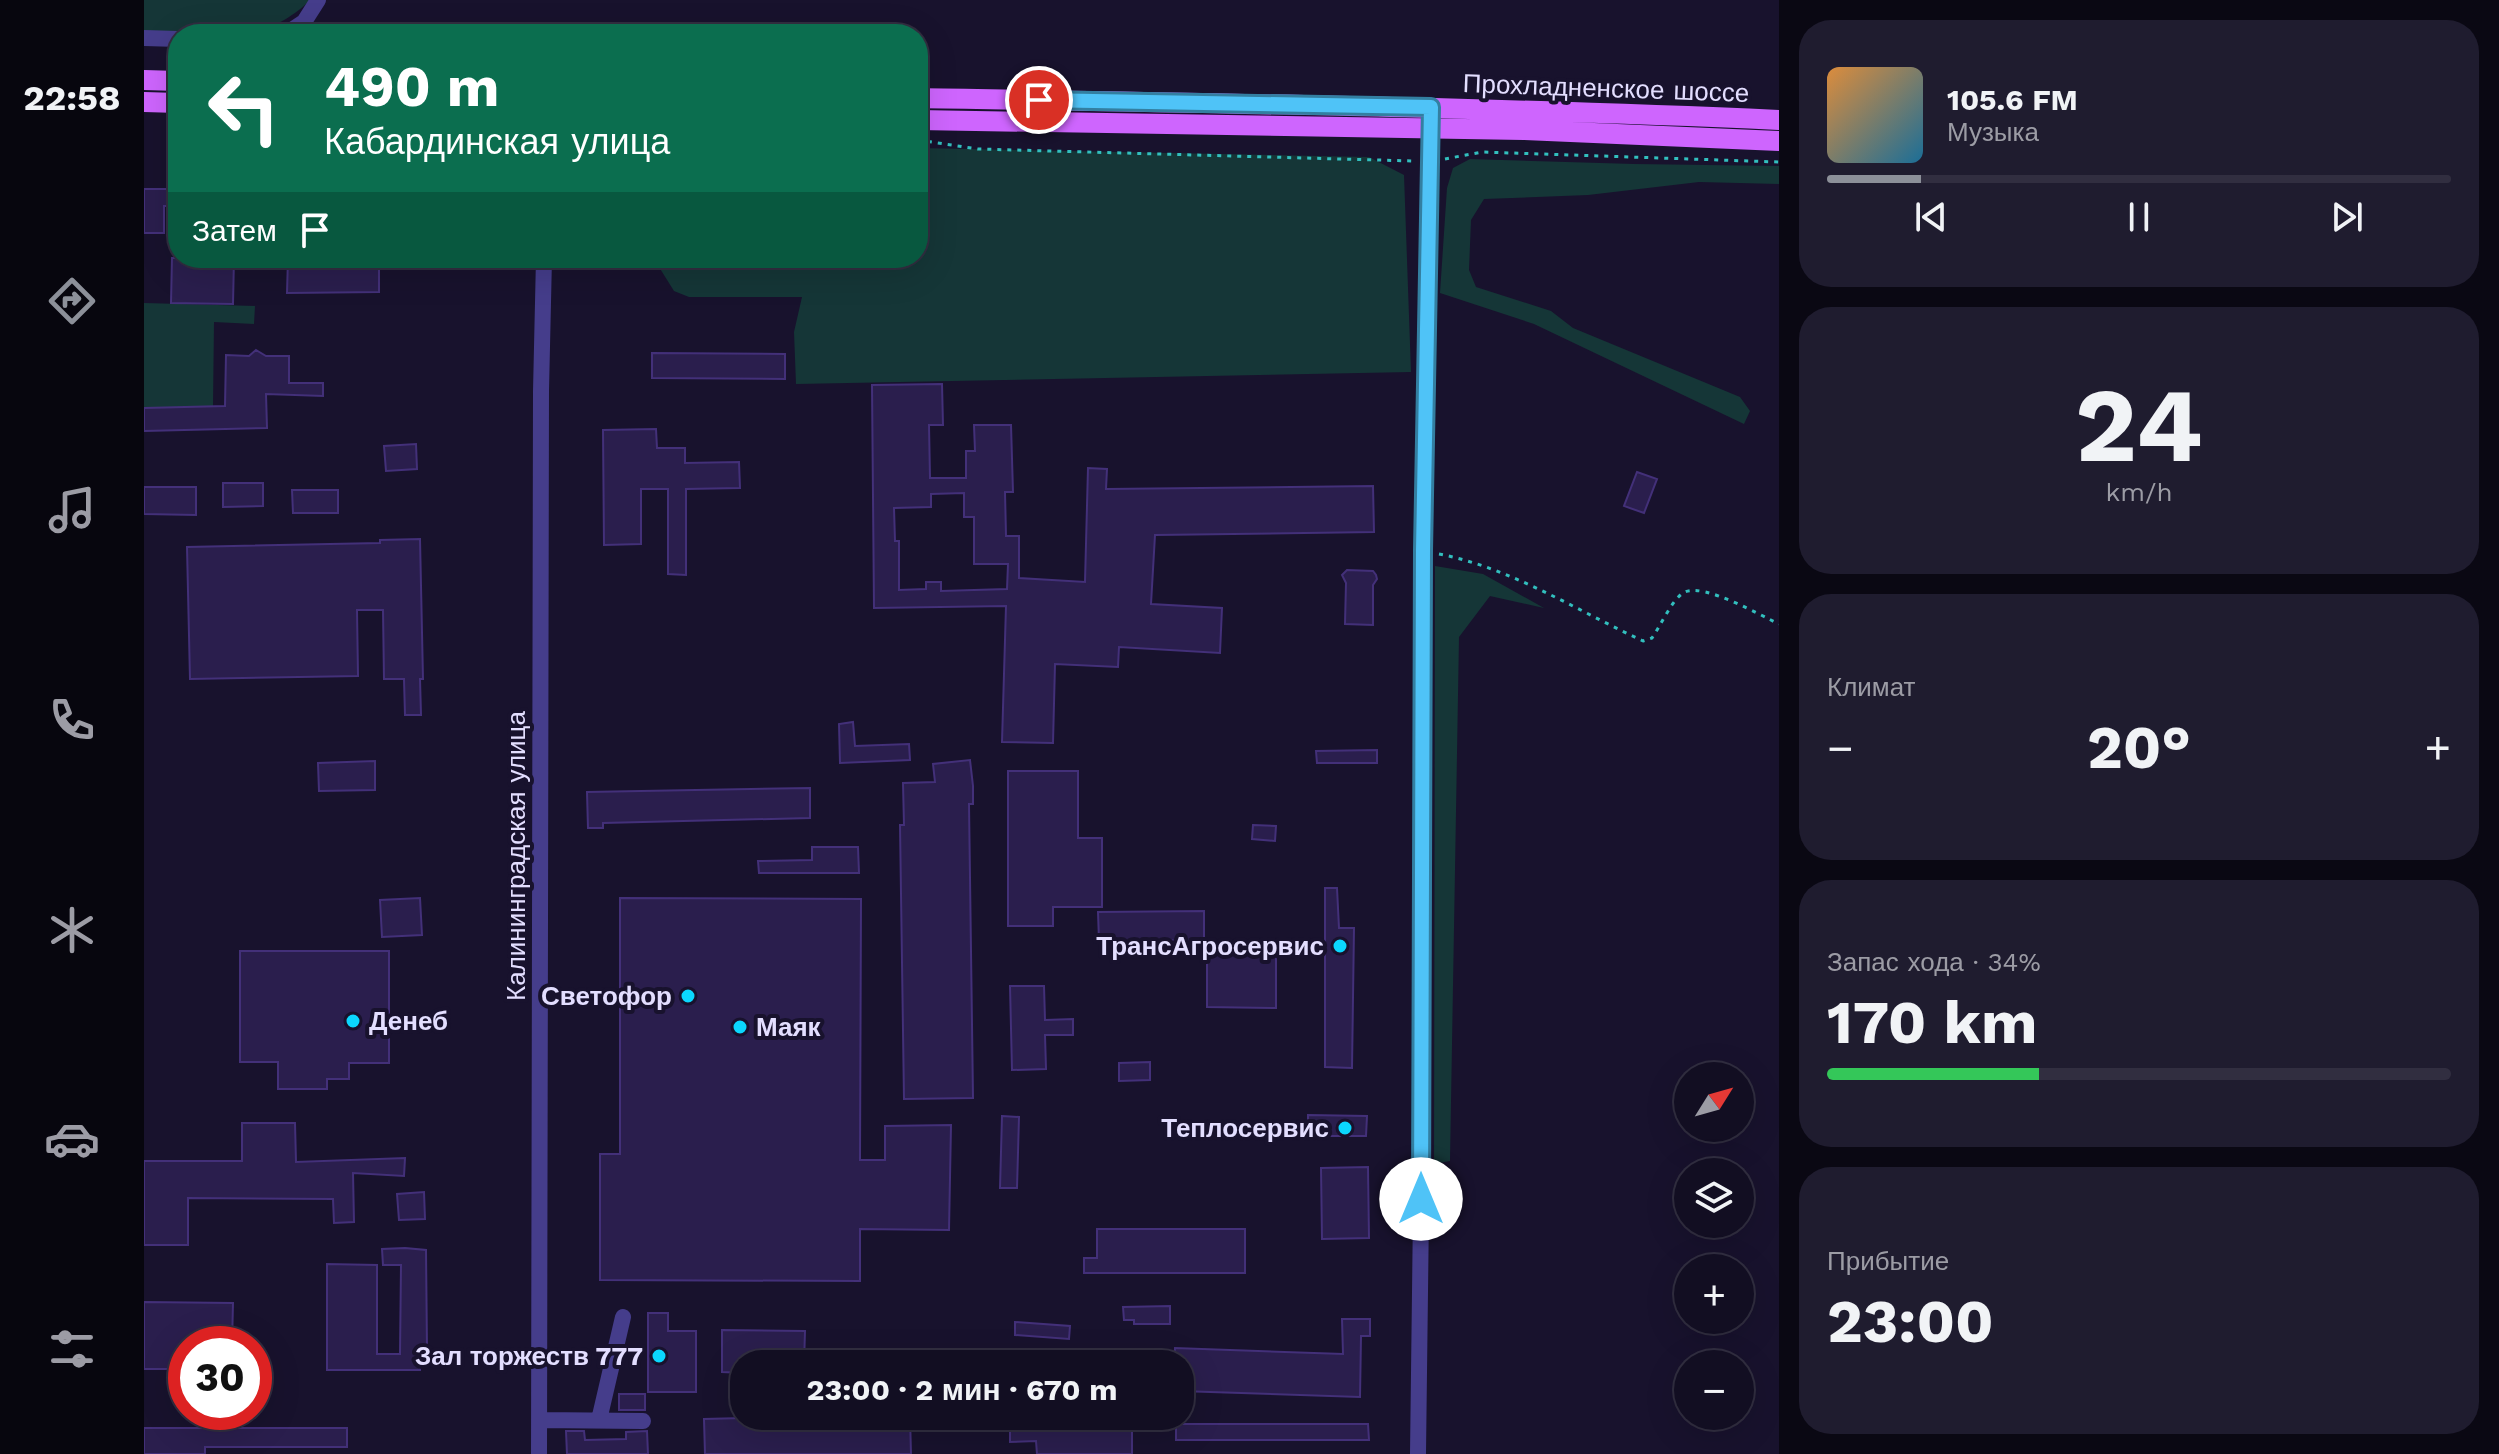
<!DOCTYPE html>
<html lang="ru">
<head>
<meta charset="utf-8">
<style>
	:root { --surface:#120e22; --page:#1f1c2f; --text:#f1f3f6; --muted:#9c9ca5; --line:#312e40; --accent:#8c9099 }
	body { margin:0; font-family:"Work Sans",sans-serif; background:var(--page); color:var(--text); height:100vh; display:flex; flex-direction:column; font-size:30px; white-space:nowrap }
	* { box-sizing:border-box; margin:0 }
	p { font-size:26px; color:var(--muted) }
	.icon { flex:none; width:44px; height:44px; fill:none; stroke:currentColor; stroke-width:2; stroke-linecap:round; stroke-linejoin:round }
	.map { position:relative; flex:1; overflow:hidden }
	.side { display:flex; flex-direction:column; gap:20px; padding:20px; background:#0a0813; width:720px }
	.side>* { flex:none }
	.hud { position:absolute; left:24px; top:24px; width:760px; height:244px; border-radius:32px; box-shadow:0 8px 32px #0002,0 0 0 2px var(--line); background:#0b6e4f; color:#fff; overflow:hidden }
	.needle { width:52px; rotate:53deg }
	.fabs { position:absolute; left:1530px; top:1062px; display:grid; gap:16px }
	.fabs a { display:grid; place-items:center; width:80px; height:80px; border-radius:50%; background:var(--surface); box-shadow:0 8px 32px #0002,0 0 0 2px var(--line); font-size:40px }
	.speed { position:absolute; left:24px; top:1326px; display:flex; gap:16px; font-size:40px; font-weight:700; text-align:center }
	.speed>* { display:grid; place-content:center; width:104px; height:104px; border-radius:50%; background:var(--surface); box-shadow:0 8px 32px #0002,0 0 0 2px var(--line); line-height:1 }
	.speed .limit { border:12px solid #d22; background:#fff; color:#111 }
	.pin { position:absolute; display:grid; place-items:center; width:68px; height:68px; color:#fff; margin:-34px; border:4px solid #fff; border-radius:50%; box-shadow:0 2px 8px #0007 }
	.me { position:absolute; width:88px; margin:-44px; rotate:0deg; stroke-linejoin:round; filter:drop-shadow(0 0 6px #0008) }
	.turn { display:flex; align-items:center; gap:28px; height:168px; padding:0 24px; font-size:36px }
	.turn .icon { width:104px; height:104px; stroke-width:2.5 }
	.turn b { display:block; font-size:56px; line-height:68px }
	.then { display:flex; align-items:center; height:76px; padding:0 24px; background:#0003; gap:16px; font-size:30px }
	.big { font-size:60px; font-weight:700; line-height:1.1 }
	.side .widget { flex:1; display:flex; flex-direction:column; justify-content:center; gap:12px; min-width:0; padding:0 28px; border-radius:32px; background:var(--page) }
	.side .dial { align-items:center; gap:0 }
	.dial b { font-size:104px; line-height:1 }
	.song { display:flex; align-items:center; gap:24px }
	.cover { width:96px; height:96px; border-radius:12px; background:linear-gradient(135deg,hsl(30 70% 55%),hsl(200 70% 35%)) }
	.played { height:8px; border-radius:4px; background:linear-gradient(90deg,var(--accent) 15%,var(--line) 15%) }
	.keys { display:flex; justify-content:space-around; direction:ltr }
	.heat { display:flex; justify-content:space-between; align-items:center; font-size:44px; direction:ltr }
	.charge { height:12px; border-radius:6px; background:linear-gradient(90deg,#34c759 34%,var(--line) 0) }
	.trip { position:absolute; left:586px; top:1350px; width:464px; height:80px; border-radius:32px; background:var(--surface); box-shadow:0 8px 32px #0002,0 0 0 2px var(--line); font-weight:700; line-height:80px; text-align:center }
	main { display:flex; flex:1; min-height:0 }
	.tabs { display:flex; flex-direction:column; width:144px; justify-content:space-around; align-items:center; background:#07060e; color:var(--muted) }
	.tabs .icon { width:56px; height:56px }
	.tabs .on { color:var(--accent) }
	.tabs b { font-size:36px; color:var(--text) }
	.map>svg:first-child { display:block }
	.green { fill:#153637 }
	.building { fill:#2a1e4d; stroke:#433079; stroke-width:2; fill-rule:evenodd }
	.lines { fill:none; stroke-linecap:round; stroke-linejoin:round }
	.path { stroke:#32bfbe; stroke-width:3; stroke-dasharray:4 6; stroke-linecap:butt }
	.minor { stroke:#453d8b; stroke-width:16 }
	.major { stroke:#ce65fe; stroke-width:20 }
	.route-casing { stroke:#337fa1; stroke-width:20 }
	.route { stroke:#4fc3f7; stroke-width:14 }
	.poi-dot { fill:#0bd7fe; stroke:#18122d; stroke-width:3 }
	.labels { text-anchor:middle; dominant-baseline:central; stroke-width:8; stroke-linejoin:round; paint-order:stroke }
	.street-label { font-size:26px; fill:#e3deff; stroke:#18122d }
	.poi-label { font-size:26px; font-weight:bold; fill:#e3deff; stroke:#18122d; text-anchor:end }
</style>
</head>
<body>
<main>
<nav class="tabs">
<b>22:58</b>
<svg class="icon on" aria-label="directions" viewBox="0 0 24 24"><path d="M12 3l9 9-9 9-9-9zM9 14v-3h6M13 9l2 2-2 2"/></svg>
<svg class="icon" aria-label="music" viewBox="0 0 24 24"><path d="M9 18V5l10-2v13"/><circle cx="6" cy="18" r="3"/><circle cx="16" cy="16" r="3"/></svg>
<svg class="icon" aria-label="phone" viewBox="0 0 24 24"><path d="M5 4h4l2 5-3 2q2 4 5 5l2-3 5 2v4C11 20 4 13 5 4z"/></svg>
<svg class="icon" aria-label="climate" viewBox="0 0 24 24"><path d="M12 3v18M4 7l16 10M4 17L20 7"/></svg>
<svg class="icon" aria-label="car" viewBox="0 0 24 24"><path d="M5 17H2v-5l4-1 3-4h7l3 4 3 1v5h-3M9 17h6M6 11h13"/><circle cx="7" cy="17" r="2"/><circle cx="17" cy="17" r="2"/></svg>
<svg class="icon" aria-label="filters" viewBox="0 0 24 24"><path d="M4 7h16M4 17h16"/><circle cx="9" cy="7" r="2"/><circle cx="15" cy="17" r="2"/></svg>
</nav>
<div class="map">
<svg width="1635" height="1454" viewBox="0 0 1635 1454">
	<rect width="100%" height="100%" fill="#18122d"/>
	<!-- green -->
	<path class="green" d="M0 0H166C152 15 126 30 105 34H0Z
		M774 148 1225 157 1260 175 1267 372 652 384 650 332 658 297H545L530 291 515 267 451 258H774Z
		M1326 159 1490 164 1635 166V184L1555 182 1444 195 1340 199 1327 220 1325 270 1332 287 1407 311 1429 328 1596 397 1606 411 1600 424 1390 324 1296 293 1303 188 1309 168Z
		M0 303 111 306 110 324 70 322 69 406 0 408Z
		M1291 566 1339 574 1400 608 1346 596 1315 637 1306 1161 1290 1164Z"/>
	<!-- building -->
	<path class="building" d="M0 189H34V206H20V233H0Z
		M28 258H90L89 304 27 303Z
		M144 258H231L235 262V292L143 293Z
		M112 350 122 356H145V383H179V396L122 394 123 428 0 431V408L81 406 82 355 105 356Z
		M508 353 641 354V379L508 378Z
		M798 384 799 425H785L786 478H822V451H831L830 425H867L869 492H861L862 536H875V578L941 582 944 468 963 469 962 489 1229 486 1230 532 1011 535 1007 604 1078 608 1076 653 975 647 974 667 911 664 909 743 858 742 862 606 730 608 728 385ZM820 493V517H830V564H864L863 589 797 591V582H782V589L755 590V541H751L750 508 787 507V494Z
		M512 429 513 448H541V463L595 462 596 488 542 489V575L524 574V489H497V544L460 545 459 430Z
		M272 444 273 469 242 471 240 446Z
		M1493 472 1513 479 1500 513 1480 506Z
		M79 483H119V506L79 507Z
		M0 487H52V515L0 514Z
		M148 490H194V513H149Z
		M276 539 279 679H276L277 715H261L260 679H240L239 610H213L214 676 46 679 43 547 236 543V540Z
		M1203 570 1229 571 1232 575 1233 579 1229 585V625L1201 624 1202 583 1198 575Z
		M709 722 711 746 765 744 766 760 696 763 695 724Z
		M1233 750V763H1173L1172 751Z
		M826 760 829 786V804H825L829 1098 760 1099 756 825H760L759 783 791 782 789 764Z
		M231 761V790L175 791 174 763Z
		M864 771H934V838H958V907H909V926H864Z
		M666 788V818L459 823V828H444L443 792Z
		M1109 825 1132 826 1131 841 1108 839Z
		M668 847H714L715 873H615L614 861 668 860Z
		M1181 888H1193L1195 928H1210L1208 1068 1181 1067Z
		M276 898 278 935 238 937 236 900Z
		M476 898 717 899 716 1160H741V1126L807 1125 805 1230 716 1229V1281L456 1280V1154H476Z
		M1060 911V940L955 941 954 912Z
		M96 951H245V1063H205V1079H183V1089H134V1062H96Z
		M1063 953 1132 954V1008L1063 1007Z
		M866 986H900L901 1020 929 1019V1035H901L902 1069 868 1070Z
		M1006 1062V1080L975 1081V1063Z
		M1164 1115 1223 1116 1222 1136H1164Z
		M858 1116 875 1117 873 1188H856Z
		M98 1123H151L152 1162 261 1158 260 1176 209 1173 210 1222 190 1223 189 1199 44 1198V1245H0V1161H98Z
		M1224 1167 1225 1238 1178 1239 1177 1168Z
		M280 1192 281 1219 255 1220 253 1194Z
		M953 1229H1101V1273H940V1258H953Z
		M261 1248 282 1250 283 1350H276V1370H183V1264L233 1265V1354H256L257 1265H239L238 1249Z
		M0 1302 89 1303 88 1344H42V1369H0Z
		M1026 1306V1324H990V1320H980L979 1307Z
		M504 1313H524V1331H552V1392H504Z
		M1198 1319H1226V1336H1217L1216 1397 1036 1391V1364H1030L1031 1348 1199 1354Z
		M871 1322 926 1326 925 1339 871 1335Z
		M578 1330 661 1331 660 1364H600V1373L578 1372Z
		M475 1394H501V1410H475Z
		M684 1416H766L767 1454H561L560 1419Z
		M1032 1424H1224L1225 1440H1032Z
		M988 1426V1454H893L892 1441 866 1442V1427Z
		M0 1428H203V1447H61V1454H0Z
		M422 1431H440L441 1440 482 1439V1432L503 1431 504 1454H423Z"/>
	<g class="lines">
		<!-- path -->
		<path class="path" d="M774 140 834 149 1269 161
			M1301 159 1338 152 1635 162
			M1295 554C1367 568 1432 610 1499 641L1508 638C1516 627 1529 597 1541 592 1560 583 1616 615 1635 624"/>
		<!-- minor -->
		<path class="minor" d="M142 34 160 22 174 0
			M0 38 34 39
			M395 1420 499 1421
			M455 1420 479 1317
			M395 1454 397 391 400 258
			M1274 1454 1279 1049V551L1287 107"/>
		<!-- major -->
		<path class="major" d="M0 80 34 81
			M774 98C1061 103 1348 107 1635 120
			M0 102 34 103
			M774 120 1380 130 1635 141"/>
	</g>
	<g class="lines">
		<defs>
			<path id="route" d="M895 100 1287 107 1279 551 1277 1199"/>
		</defs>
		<!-- route casing -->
		<use href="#route" class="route-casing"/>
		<!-- route -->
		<use href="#route" class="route"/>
	</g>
	<!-- markers -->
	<g class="poi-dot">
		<circle cx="1196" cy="946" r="8"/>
		<circle cx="544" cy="996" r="8"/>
		<circle cx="209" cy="1021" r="8"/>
		<circle cx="596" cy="1027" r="8"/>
		<circle cx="1201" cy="1128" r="8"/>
		<circle cx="515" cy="1356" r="8"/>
	</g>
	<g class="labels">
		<!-- street labels -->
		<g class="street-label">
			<text transform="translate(1462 88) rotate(2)">Прохладненское шоссе</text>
			<text transform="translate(372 856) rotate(-90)">Калининградская улица</text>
		</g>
		<!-- poi labels -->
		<g class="poi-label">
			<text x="1180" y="946">ТрансАгросервис</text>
			<text x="528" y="996">Светофор</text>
			<text x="225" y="1021" text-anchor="start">Денеб</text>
			<text x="612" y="1027" text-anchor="start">Маяк</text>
			<text x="1185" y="1128">Теплосервис</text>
			<text x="499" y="1356">Зал торжеств 777</text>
		</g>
	</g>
</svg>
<div class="fabs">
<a><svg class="needle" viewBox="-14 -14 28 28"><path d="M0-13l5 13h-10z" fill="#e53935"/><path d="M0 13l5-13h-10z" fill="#9c9ca5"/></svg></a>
<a><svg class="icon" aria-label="layers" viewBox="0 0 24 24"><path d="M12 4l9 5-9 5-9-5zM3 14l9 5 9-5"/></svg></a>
<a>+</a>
<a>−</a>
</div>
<div class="speed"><div class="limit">30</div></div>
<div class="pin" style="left:895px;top:100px;background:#d93025"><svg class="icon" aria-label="arrive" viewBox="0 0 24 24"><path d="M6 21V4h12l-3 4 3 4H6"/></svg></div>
<svg class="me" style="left:1277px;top:1199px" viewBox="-20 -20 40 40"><circle r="19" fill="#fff"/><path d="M0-13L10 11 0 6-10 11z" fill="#4fc3f7"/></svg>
<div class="trip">23:00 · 2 мин · 670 m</div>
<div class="hud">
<div class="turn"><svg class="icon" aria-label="left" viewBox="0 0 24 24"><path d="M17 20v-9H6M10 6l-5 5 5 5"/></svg><div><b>490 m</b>Кабардинская улица</div></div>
<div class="then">Затем<svg class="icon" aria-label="arrive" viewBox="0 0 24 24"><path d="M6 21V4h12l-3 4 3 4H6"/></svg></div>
</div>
</div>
<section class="side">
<div class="widget">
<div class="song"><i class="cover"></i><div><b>105.6 FM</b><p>Музыка</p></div></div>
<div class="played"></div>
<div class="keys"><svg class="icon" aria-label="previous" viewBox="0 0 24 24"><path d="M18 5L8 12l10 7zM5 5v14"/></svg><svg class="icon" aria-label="pause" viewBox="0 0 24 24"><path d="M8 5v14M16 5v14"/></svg><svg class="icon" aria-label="next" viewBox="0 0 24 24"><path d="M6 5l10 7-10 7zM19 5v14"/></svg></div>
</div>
<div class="widget dial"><b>24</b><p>km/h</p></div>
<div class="widget"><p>Климат</p>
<div class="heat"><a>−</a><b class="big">20°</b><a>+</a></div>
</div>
<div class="widget"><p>Запас хода · 34%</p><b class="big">170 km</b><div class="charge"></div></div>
<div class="widget"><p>Прибытие</p><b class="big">23:00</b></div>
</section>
</main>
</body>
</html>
